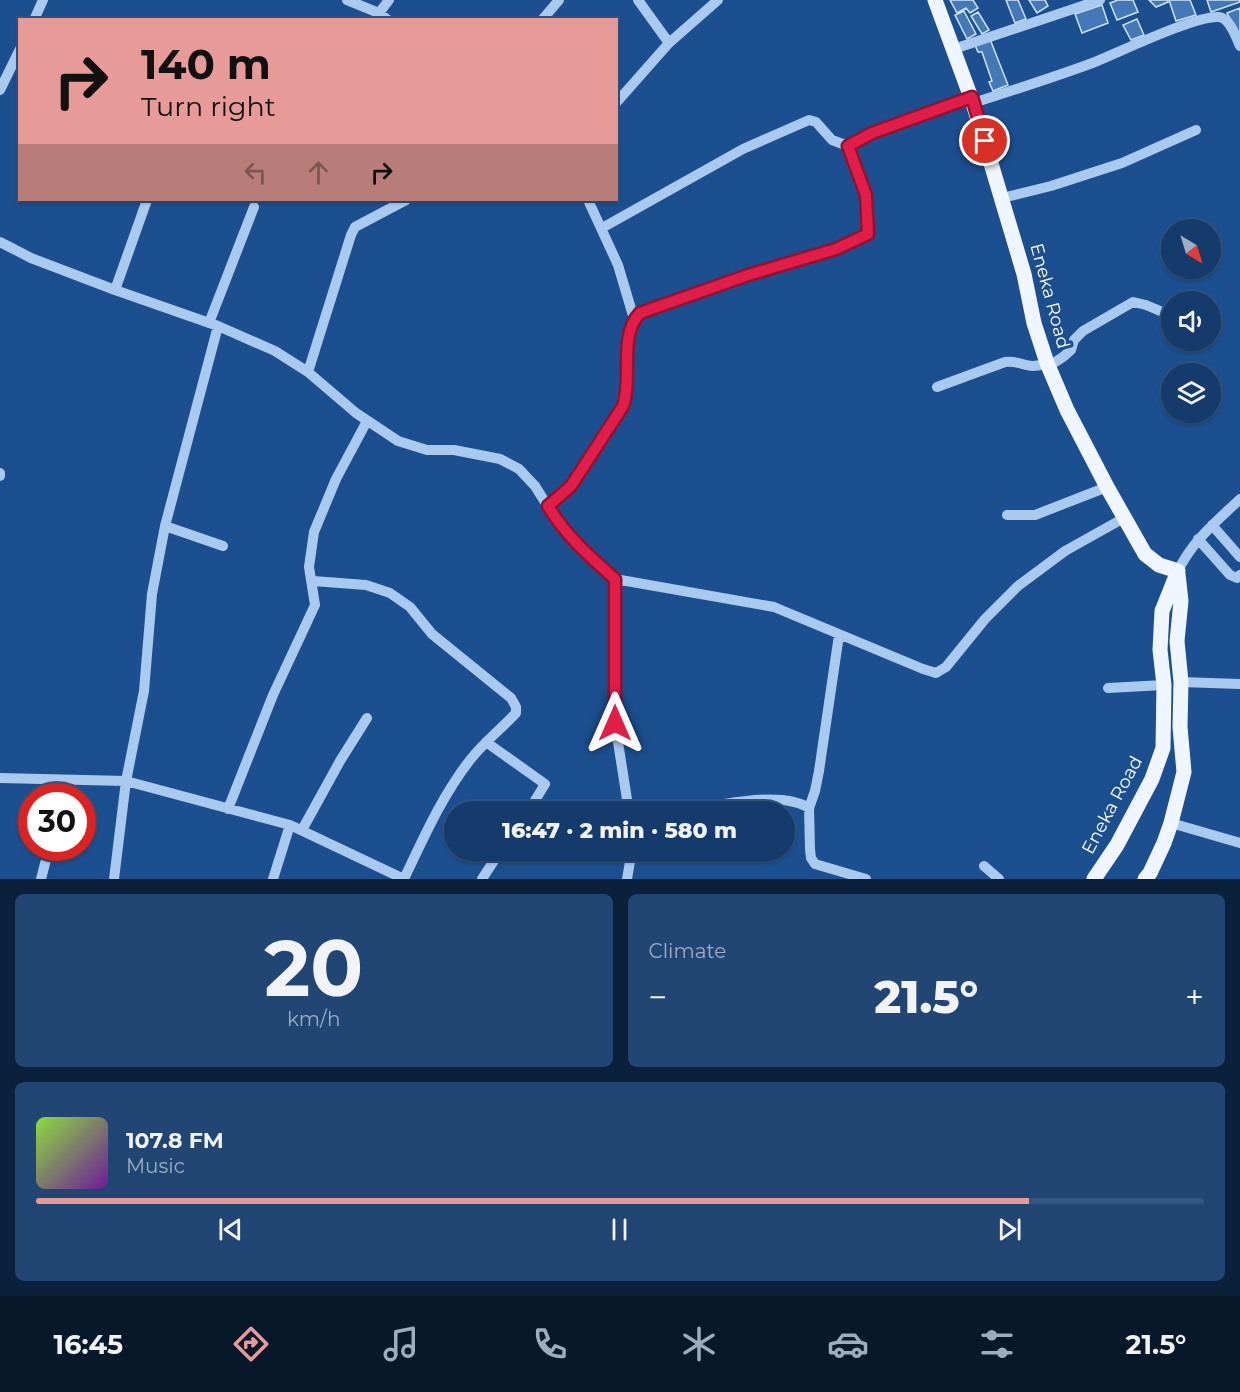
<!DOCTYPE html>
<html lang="en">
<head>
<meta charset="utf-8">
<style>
	:root { --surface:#143b6b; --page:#214673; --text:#f1f3f6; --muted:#9dadc1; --line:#33557e; --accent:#e69b98 }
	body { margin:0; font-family:Montserrat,sans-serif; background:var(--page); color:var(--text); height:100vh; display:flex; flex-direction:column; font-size:22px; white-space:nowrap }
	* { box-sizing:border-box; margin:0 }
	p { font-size:20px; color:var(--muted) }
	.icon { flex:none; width:33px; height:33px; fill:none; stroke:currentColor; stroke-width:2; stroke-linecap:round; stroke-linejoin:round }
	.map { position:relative; height:879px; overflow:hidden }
	.side { display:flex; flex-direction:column; gap:15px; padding:15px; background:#0b203b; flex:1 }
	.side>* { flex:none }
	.top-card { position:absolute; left:18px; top:18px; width:600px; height:183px; border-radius:0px; box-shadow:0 2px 4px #0004,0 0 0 2px var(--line); background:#e69b98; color:#111; overflow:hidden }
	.needle { width:39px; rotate:142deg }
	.buttons { position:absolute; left:1161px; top:219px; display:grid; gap:12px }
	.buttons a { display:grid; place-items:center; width:60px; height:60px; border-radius:50%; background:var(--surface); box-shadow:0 2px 4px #0004,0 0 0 2px var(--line); font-size:30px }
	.speed { position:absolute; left:18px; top:783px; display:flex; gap:12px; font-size:30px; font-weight:700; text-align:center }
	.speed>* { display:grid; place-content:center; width:78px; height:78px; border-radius:50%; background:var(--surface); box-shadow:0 2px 4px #0004,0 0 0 2px var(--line); line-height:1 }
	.speed .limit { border:9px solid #d22; background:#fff; color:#111 }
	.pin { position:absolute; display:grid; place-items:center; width:51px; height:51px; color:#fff; margin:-26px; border:3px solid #fff; border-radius:50%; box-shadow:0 2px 6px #0007 }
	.me { position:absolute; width:66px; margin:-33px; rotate:0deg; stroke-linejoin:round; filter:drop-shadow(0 0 4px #0008) }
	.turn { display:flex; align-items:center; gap:21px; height:126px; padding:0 24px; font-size:27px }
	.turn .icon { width:78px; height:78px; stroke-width:2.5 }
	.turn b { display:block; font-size:42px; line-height:51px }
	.lanes { display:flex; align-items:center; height:57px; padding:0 24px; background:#0003; justify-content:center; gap:30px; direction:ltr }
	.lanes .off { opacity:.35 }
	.big { font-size:45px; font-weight:800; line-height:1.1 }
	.side .card { flex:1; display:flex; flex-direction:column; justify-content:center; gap:9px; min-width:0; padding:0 21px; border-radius:9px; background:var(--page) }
	.side .dial { align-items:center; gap:0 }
	.dial b { font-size:78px; line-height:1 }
	.song { display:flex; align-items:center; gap:18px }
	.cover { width:72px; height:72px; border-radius:9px; background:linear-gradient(135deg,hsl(90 70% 55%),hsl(280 70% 35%)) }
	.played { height:6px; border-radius:3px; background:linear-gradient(90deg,var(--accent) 85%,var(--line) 85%) }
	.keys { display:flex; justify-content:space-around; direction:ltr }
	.heat { display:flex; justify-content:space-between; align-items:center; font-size:33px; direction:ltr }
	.side .tiles { flex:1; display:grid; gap:15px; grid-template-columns:1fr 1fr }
	.card:last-child { grid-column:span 2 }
	.trip { position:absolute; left:444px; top:801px; width:351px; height:60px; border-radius:30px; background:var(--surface); box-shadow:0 2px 4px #0004,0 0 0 2px var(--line); font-weight:800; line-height:60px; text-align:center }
	.dock { display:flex; height:96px; justify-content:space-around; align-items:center; background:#08182b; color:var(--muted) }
	.dock .icon { width:42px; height:42px }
	.dock .selected { color:var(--accent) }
	.dock b { font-size:27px; color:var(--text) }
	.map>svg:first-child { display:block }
	.building { fill:#4478b7; stroke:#cfe3fa; stroke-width:1.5 }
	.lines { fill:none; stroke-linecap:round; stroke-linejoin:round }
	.minor { stroke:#a9c9ee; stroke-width:10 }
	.major { stroke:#f0f6ff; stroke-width:15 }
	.route-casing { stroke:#92132f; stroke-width:15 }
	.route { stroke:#e11d48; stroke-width:10 }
	.labels { text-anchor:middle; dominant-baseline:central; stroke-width:6; stroke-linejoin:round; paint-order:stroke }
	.street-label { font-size:18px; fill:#fff; stroke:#1b4f8f }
</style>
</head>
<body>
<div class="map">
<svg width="1240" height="879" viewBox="0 0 1240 879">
	<rect width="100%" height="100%" fill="#1b4f8f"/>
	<!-- building -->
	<path class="building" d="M950 0H973L978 8 970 13 966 8 957 13Z
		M1006 0H1018L1026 19 1015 23Z
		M1029 0H1045L1048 6 1037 13Z
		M1118 0H1133L1138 12 1117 20 1110 3Z
		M1149 0H1167L1168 2 1156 7Z
		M1169 0H1190L1196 15 1176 21Z
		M1207 0H1240V2L1211 12Z
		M1102 5 1108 23 1082 33 1075 14Z
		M1240 8V32L1238 33 1227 13Z
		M964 11 976 34 967 39 955 15Z
		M978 12 989 30 982 34 971 16Z
		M1137 19 1144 35 1131 40 1123 25Z
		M990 39 1008 85 993 91 989 82 992 81 982 52H978L975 45Z"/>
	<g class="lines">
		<!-- minor -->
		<path class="minor" d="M347 0 379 13 388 20
			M638 0 669 43
			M379 13 389 0
			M34 20 43 0
			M542 20 559 0
			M954 49 1100 0
			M0 90 20 49
			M616 103 669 43 718 0
			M973 103C1014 90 1055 77 1095 62 1120 52 1196 15 1219 17 1230 18 1236 37 1240 46
			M1002 198 1051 186 1122 163 1196 130
			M588 200 618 265 634 319
			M602 228 743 149 809 120 816 122 832 140 848 146 872 133 971 97
			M0 242 31 258 115 290 218 326 275 351 308 372 356 413 398 441 427 450H454L500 459 519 469 535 486 560 526 578 547 615 579 774 607 923 669 936 673 946 667 985 619 1018 586 1065 551 1124 518
			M115 290 147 200
			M209 323 254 207
			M1049 366 1063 357 1071 350 1074 340 1083 331 1133 302 1146 305 1172 316
			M308 372 351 235 355 227 406 200
			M937 387 1005 362C1024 360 1025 371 1047 363
			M0 473V476
			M548 506 571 486 623 406C633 376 617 337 640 313L748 275 836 249 869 234 866 194 848 146
			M1007 515H1035L1107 487
			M1212 525 1240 557
			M165 526 223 546
			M1198 539 1230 575 1237 578 1240 575
			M1178 571C1192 541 1217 521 1240 499
			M615 579V723L629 812
			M313 581 366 585 390 593 410 607 432 634 511 698 516 707V713C501 729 484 742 470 760 442 796 424 837 404 879
			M839 635 819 771 815 791 809 808 810 849 811 858 815 864 866 879
			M1181 682 1240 684
			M1108 688 1164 685
			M486 742 545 784 528 812
			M0 778 126 781 290 825 404 879
			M63 796 68 780
			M228 809 273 695 315 605 309 567 314 532 336 479 367 421
			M678 812C713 807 779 789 809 808
			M1171 823 1240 843
			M302 830 340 761 367 718
			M984 866 999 879
			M41 879 49 848
			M114 879 126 781 144 691 152 594 165 526 218 326
			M273 879 290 825
			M482 879 501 850
			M627 879 632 850"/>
		<!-- major -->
		<path class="major" d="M935 0 973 103 1024 274 1034 323 1047 363 1067 410 1107 487 1145 554 1159 565 1178 571
			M1094 879 1117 845 1152 779 1163 748 1164 685 1160 650 1162 611 1178 571
			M1145 879 1150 873 1164 843 1171 823 1184 772 1180 727 1181 682 1177 641 1181 601 1178 574"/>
	</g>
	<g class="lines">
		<defs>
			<path id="route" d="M615 723V579C589 556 566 536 548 506L571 486 623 406C633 376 618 336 640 313L748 275 836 249 868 234 866 195 848 146 872 133 972 97 985 141"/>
		</defs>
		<!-- route casing -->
		<use href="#route" class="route-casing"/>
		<!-- route -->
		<use href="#route" class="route"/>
	</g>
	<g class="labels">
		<!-- street labels -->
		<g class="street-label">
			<text transform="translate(1050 296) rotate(75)">Eneka Road</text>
			<text transform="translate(1112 805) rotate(-62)">Eneka Road</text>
		</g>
	</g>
</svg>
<div class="buttons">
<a><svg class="needle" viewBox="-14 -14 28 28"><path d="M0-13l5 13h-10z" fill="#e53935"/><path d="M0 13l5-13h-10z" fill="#9dadc1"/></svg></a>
<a><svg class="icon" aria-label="sound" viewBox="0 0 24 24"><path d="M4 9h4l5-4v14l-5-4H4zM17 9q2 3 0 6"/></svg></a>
<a><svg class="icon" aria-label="layers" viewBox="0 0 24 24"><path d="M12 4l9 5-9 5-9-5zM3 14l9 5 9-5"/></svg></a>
</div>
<div class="speed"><div class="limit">30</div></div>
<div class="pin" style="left:985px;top:141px;background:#d93025"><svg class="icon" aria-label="arrive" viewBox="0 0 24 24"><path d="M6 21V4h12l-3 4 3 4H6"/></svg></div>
<svg class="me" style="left:615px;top:723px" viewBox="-20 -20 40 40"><path d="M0-17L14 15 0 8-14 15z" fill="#e11d48" stroke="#fff" stroke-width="4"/></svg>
<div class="trip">16:47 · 2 min · 580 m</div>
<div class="top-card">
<div class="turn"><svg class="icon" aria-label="right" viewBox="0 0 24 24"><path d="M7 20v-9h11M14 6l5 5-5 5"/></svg><div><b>140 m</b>Turn right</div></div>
<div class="lanes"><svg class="icon off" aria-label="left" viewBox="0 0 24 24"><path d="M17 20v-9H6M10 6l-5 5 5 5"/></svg><svg class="icon off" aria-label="ahead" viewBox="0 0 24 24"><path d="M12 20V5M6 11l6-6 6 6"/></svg><svg class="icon" aria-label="right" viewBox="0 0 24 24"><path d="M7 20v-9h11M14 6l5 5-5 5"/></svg></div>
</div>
</div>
<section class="side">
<div class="tiles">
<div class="card dial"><b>20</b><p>km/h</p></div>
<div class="card"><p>Climate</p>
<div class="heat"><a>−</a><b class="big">21.5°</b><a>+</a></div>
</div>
<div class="card">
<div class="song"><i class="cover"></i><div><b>107.8 FM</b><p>Music</p></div></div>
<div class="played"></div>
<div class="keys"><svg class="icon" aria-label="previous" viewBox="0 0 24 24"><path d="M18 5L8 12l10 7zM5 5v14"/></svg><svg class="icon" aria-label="pause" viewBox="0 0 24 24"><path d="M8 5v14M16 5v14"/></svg><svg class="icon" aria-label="next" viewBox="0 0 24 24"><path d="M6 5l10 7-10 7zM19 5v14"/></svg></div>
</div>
</div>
</section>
<nav class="dock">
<b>16:45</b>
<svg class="icon selected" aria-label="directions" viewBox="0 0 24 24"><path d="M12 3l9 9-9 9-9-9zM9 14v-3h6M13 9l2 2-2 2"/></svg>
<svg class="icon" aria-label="music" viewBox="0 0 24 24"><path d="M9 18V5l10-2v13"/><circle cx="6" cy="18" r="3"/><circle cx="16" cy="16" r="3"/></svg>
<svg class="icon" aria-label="phone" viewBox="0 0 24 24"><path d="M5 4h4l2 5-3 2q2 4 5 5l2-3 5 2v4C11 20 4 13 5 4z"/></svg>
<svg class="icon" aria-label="climate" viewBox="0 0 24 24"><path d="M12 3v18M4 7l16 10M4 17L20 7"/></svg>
<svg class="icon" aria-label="car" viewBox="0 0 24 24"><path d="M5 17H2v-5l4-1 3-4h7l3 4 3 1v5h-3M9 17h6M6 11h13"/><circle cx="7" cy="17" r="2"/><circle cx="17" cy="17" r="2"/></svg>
<svg class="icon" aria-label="filters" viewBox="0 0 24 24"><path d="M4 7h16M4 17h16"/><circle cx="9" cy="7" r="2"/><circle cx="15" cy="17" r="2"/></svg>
<b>21.5°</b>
</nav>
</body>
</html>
